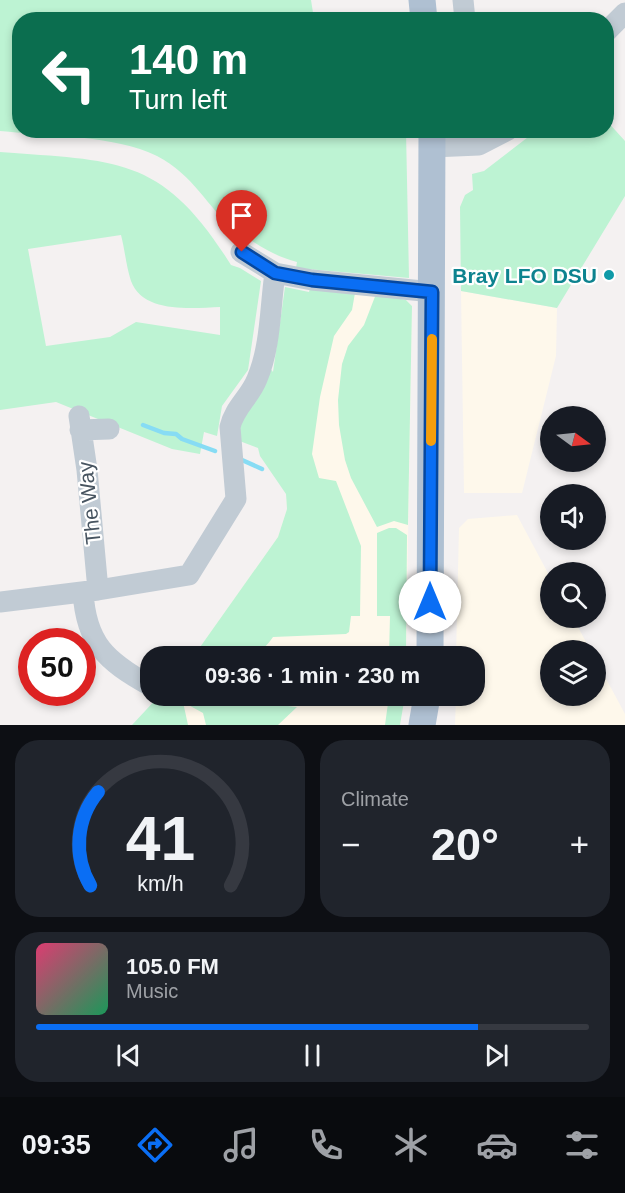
<!DOCTYPE html>
<html lang="en">
<head>
<meta charset="utf-8">
<style>
	:root { --surface:#171b24; --page:#20242c; --text:#f1f3f6; --muted:#9ea1a6; --line:#363941; --accent:#0a6ef4 }
	body { margin:0; font-family:Helvetica,sans-serif; background:var(--page); color:var(--text); height:100vh; display:flex; flex-direction:column; font-size:22px; white-space:nowrap }
	* { box-sizing:border-box; margin:0 }
	p { font-size:20px; color:var(--muted) }
	.icon { flex:none; width:33px; height:33px; fill:none; stroke:currentColor; stroke-width:2; stroke-linecap:round; stroke-linejoin:round }
	.map { position:relative; height:725px; overflow:hidden }
	.panel { display:flex; flex-direction:column; gap:15px; padding:15px; background:#0d0f14; flex:1 }
	.panel>* { flex:none }
	.hud { position:absolute; left:12px; top:12px; width:602px; height:126px; border-radius:24px; box-shadow:0 3px 9px #0003; background:#0b6e4f; color:#fff; overflow:hidden }
	.needle { width:39px; rotate:105deg }
	.controls { position:absolute; left:540px; top:406px; display:grid; gap:12px }
	.controls a { display:grid; place-items:center; width:66px; height:66px; border-radius:50%; background:var(--surface); box-shadow:0 3px 9px #0003; font-size:30px }
	.speed { position:absolute; left:18px; top:628px; display:flex; gap:12px; font-size:30px; font-weight:700; text-align:center }
	.speed>* { display:grid; place-content:center; width:78px; height:78px; border-radius:50%; background:var(--surface); box-shadow:0 3px 9px #0003; line-height:1 }
	.speed .limit { border:9px solid #d22; background:#fff; color:#111 }
	.pin { position:absolute; display:grid; place-items:center; width:51px; height:51px; color:#fff; margin:-62px -26px; border-radius:50% 50% 50% 0; rotate:-45deg; box-shadow:0 0 6px #0007 }
	.pin .icon { rotate:45deg }
	.me { position:absolute; width:66px; margin:-33px; rotate:0deg; stroke-linejoin:round; filter:drop-shadow(0 0 4px #0008) }
	.turn { display:flex; align-items:center; gap:21px; height:126px; padding:0 18px; font-size:27px }
	.turn .icon { width:78px; height:78px; stroke-width:2.5 }
	.turn b { display:block; font-size:42px; line-height:51px }
	.big { font-size:45px; font-weight:600; line-height:1.1 }
	.panel .card { flex:1; display:flex; flex-direction:column; justify-content:center; gap:9px; min-width:0; padding:0 21px; border-radius:24px; background:var(--page) }
	.panel .dial { align-items:center; gap:0 }
	.dial svg { height:156px; overflow:visible; fill:none; stroke:var(--line); stroke-width:7; stroke-linecap:round; text-anchor:middle }
	.dial text { fill:var(--text); stroke:none }
	.song { display:flex; align-items:center; gap:18px }
	.cover { width:72px; height:72px; border-radius:9px; background:linear-gradient(135deg,hsl(340 70% 55%),hsl(150 70% 35%)) }
	.played { height:6px; border-radius:3px; background:linear-gradient(90deg,var(--accent) 80%,var(--line) 80%) }
	.keys { display:flex; justify-content:space-around; direction:ltr }
	.heat { display:flex; justify-content:space-between; align-items:center; font-size:33px; direction:ltr }
	.panel .tiles { flex:1; display:grid; gap:15px; grid-template-columns:1fr 1fr }
	.card:last-child { grid-column:span 2 }
	.trip { position:absolute; left:140px; top:646px; width:345px; height:60px; border-radius:24px; background:var(--surface); box-shadow:0 3px 9px #0003; font-weight:600; line-height:60px; text-align:center }
	.tabs { display:flex; height:96px; justify-content:space-around; align-items:center; background:#090b0e; color:var(--muted) }
	.tabs .icon { width:42px; height:42px }
	.tabs .active { color:var(--accent) }
	.tabs b { font-size:27px; color:var(--text) }
	.map>svg:first-child { display:block }
	.commercial { fill:#fef8eb }
	.green { fill:#bdf3d3; fill-rule:evenodd }
	.lines { fill:none; stroke-linecap:round; stroke-linejoin:round }
	.stream { stroke:#87dcf4; stroke-width:4.5 }
	.minor { stroke:#c1cbd4; stroke-width:21 }
	.major { stroke:#afc0d2; stroke-width:27 }
	.route-casing { stroke:#06489f; stroke-width:15 }
	.route { stroke:#0a6ef4; stroke-width:10 }
	.slow { stroke:#f59e0b; stroke-width:10 }
	.culture-dot { fill:#0f9aa8; stroke:#fff; stroke-width:2 }
	.labels { text-anchor:middle; dominant-baseline:central; stroke-width:4.5; stroke-linejoin:round; paint-order:stroke }
	.culture-label { font-size:21px; font-weight:bold; fill:#0d838f; stroke:#fff; text-anchor:end }
	.street-label { font-size:21px; fill:#475460; stroke:#fff }
</style>
</head>
<body>
<div class="map">
<svg width="625" height="725" viewBox="0 0 625 725">
	<rect width="100%" height="100%" fill="#f4f1f1"/>
	<!-- commercial -->
	<path class="commercial" d="M338 289 406 300 412 306 406 657H193L278 537 287 509 286 495Z
		M461 291 557 308 556 356 522 493H464Z
		M517 515 550 577V618H573L591 651H550V696H596V660L625 714V725H455L456 696H474V657H456L459 528 468 519Z
		M159 696H405L400 725H140Z"/>
	<!-- green -->
	<path class="green" d="M0 0H311L314 19 20 20V130L406 131 409 278 296 268 297 262C279 257 267 251 252 241 247 237 241 236 236 232 207 207 194 175 157 156 114 135 48 136 0 131Z
		M606 120 625 141V196L557 308 461 291 460 207 465 195 473 190 472 174 484 171 536 131 606 130Z
		M0 152C119 161 163 156 231 265L240 268 261 281 248 370 222 406 217 436 204 432 200 454 172 449 56 402 0 410ZM121 235C125 250 126 266 131 281 143 314 193 308 220 307V335L136 322 110 337 46 346 28 249Z
		M285 287 309 292 310 288 355 293 352 310 334 336 320 397 312 454 319 478 336 481 361 546 360 616H351L349 632 346 634 273 637C254 666 225 657 193 657L278 537 287 509 286 494 260 456 258 448 237 440V430L270 368 273 372Z
		M376 294 406 300 412 306 408 525 394 521 377 527 351 478 345 460 339 425 338 400 342 364 348 346 364 325Z
		M389 528H396L407 535 406 657H389L390 616H377V533Z
		M159 696H262L261 703 297 707 278 725H206L203 713 183 702 188 725H132Z
		M389 696H405L400 725H385Z"/>
	<g class="lines">
		<!-- stream -->
		<path class="stream" d="M143 425 164 433 176 434 182 439 215 451
			M242 460 262 469"/>
		<!-- minor -->
		<path class="minor" d="M463 0 465 20
			M606 32 625 13
			M432 147 479 145 508 130
			M241 252 275 273 312 280 433 292
			M79 416 87 470 98 590
			M80 430 109 429
			M83 592C86 643 106 661 149 685
			M0 602 98 590 189 575 236 499 230 427C234 408 250 397 257 379 271 346 270 307 275 273"/>
		<!-- major -->
		<path class="major" d="M422 0 424 20
			M430 657 432 130
			M422 725 427 696"/>
	</g>
	<g class="lines">
		<defs>
			<path id="route" d="M242 252 275 273 312 280 432 292 430 602"/>
		</defs>
		<!-- route casing -->
		<use href="#route" class="route-casing"/>
		<!-- route -->
		<use href="#route" class="route"/>
		<!-- slow -->
		<path class="slow" d="M431 441 432 339"/>
	</g>
	<!-- markers -->
	<circle class="culture-dot" cx="609" cy="275" r="6"/>
	<g class="labels">
		<!-- culture labels -->
		<g class="culture-label">
			<text x="597" y="275">Bray LFO DSU</text>
		</g>
		<!-- street labels -->
		<g class="street-label">
			<text transform="translate(89 503) rotate(-96)">The Way</text>
		</g>
	</g>
</svg>
<div class="controls">
<a><svg class="needle" viewBox="-14 -14 28 28"><path d="M0-13l5 13h-10z" fill="#e53935"/><path d="M0 13l5-13h-10z" fill="#9ea1a6"/></svg></a>
<a><svg class="icon" aria-label="sound" viewBox="0 0 24 24"><path d="M4 9h4l5-4v14l-5-4H4zM17 9q2 3 0 6"/></svg></a>
<a><svg class="icon" aria-label="search" viewBox="0 0 24 24"><circle cx="10" cy="10" r="6"/><path d="M15 15l6 6"/></svg></a>
<a><svg class="icon" aria-label="layers" viewBox="0 0 24 24"><path d="M12 4l9 5-9 5-9-5zM3 14l9 5 9-5"/></svg></a>
</div>
<div class="speed"><div class="limit">50</div></div>
<div class="pin" style="left:242px;top:252px;background:#d93025"><svg class="icon" aria-label="arrive" viewBox="0 0 24 24"><path d="M6 21V4h12l-3 4 3 4H6"/></svg></div>
<svg class="me" style="left:430px;top:602px" viewBox="-20 -20 40 40"><circle r="19" fill="#fff"/><path d="M0-13L10 11 0 6-10 11z" fill="#0a6ef4"/></svg>
<div class="trip">09:36 · 1 min · 230 m</div>
<div class="hud">
<div class="turn"><svg class="icon" aria-label="left" viewBox="0 0 24 24"><path d="M17 20v-9H6M10 6l-5 5 5 5"/></svg><div><b>140 m</b>Turn left</div></div>
</div>
</div>
<section class="panel">
<div class="tiles">
<div class="card dial"><svg viewBox="0 0 100 80">
<path d="M14 69A42 42 0 1 1 86 69"/>
<path d="M14 69A42 42 0 0 1 18 21" stroke="#0a6ef4"/>
<text x="50" y="56" font-size="32" font-weight="700">41</text>
<text x="50" y="72" font-size="11">km/h</text>
</svg></div>
<div class="card"><p>Climate</p>
<div class="heat"><a>−</a><b class="big">20°</b><a>+</a></div>
</div>
<div class="card">
<div class="song"><i class="cover"></i><div><b>105.0 FM</b><p>Music</p></div></div>
<div class="played"></div>
<div class="keys"><svg class="icon" aria-label="previous" viewBox="0 0 24 24"><path d="M18 5L8 12l10 7zM5 5v14"/></svg><svg class="icon" aria-label="pause" viewBox="0 0 24 24"><path d="M8 5v14M16 5v14"/></svg><svg class="icon" aria-label="next" viewBox="0 0 24 24"><path d="M6 5l10 7-10 7zM19 5v14"/></svg></div>
</div>
</div>
</section>
<nav class="tabs">
<b>09:35</b>
<svg class="icon active" aria-label="directions" viewBox="0 0 24 24"><path d="M12 3l9 9-9 9-9-9zM9 14v-3h6M13 9l2 2-2 2"/></svg>
<svg class="icon" aria-label="music" viewBox="0 0 24 24"><path d="M9 18V5l10-2v13"/><circle cx="6" cy="18" r="3"/><circle cx="16" cy="16" r="3"/></svg>
<svg class="icon" aria-label="phone" viewBox="0 0 24 24"><path d="M5 4h4l2 5-3 2q2 4 5 5l2-3 5 2v4C11 20 4 13 5 4z"/></svg>
<svg class="icon" aria-label="climate" viewBox="0 0 24 24"><path d="M12 3v18M4 7l16 10M4 17L20 7"/></svg>
<svg class="icon" aria-label="car" viewBox="0 0 24 24"><path d="M5 17H2v-5l4-1 3-4h7l3 4 3 1v5h-3M9 17h6M6 11h13"/><circle cx="7" cy="17" r="2"/><circle cx="17" cy="17" r="2"/></svg>
<svg class="icon" aria-label="filters" viewBox="0 0 24 24"><path d="M4 7h16M4 17h16"/><circle cx="9" cy="7" r="2"/><circle cx="15" cy="17" r="2"/></svg>
</nav>
</body>
</html>
